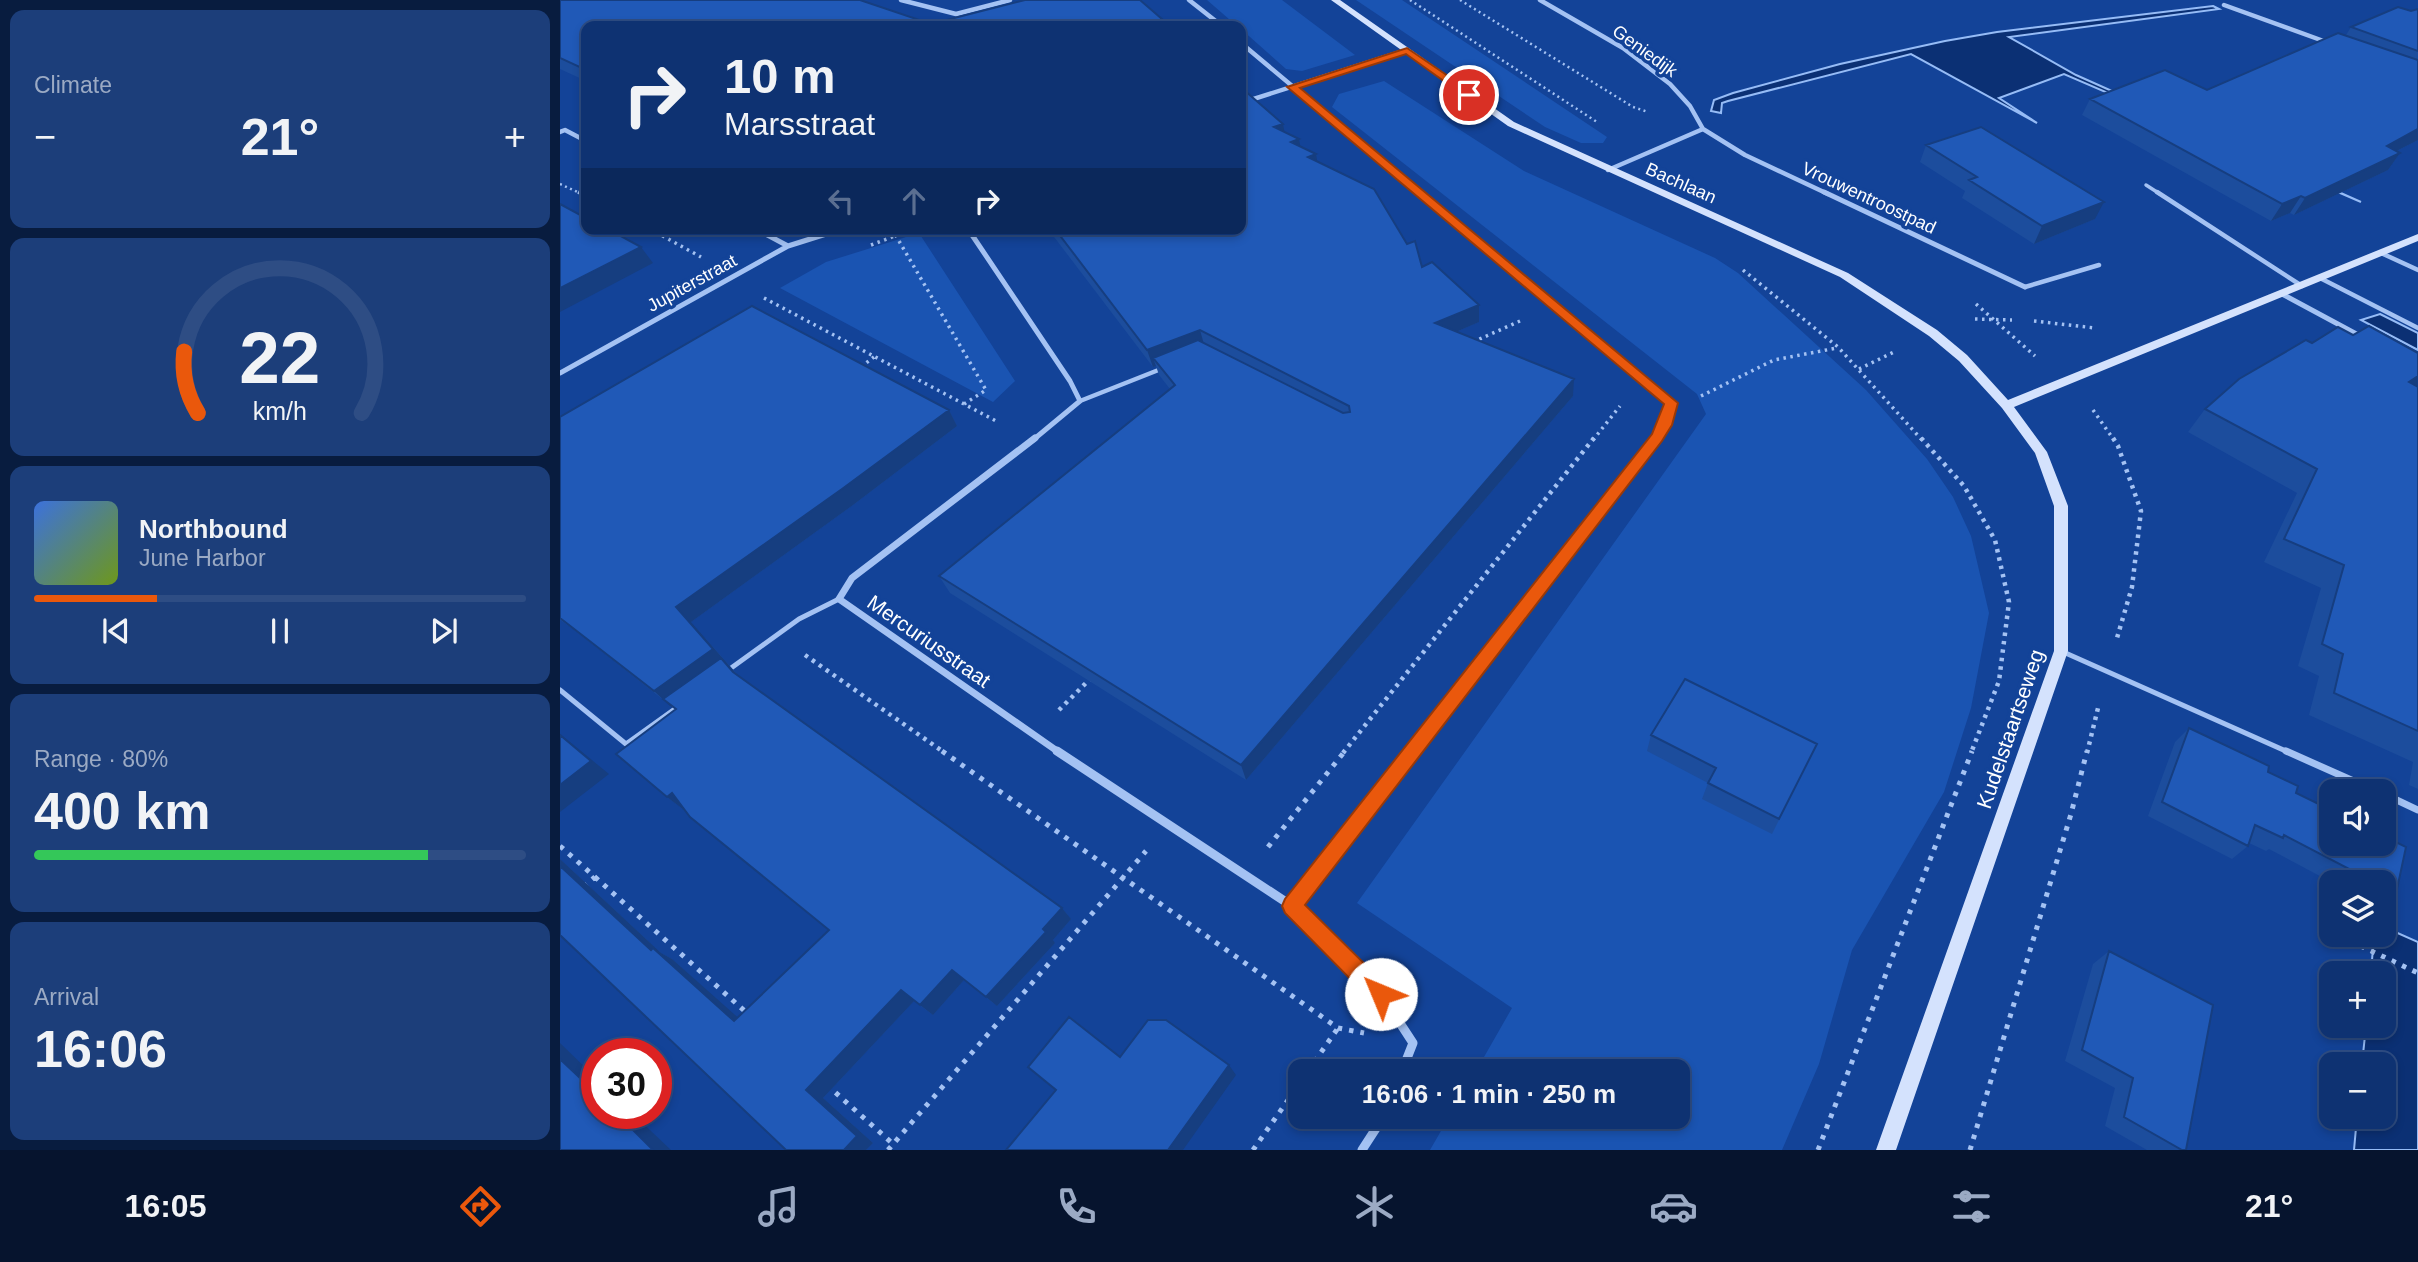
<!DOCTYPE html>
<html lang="en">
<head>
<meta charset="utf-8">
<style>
	:root { --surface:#0e3272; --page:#1c3e7a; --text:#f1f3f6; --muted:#9baac4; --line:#2e4d84; --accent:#ea580c }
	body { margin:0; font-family:Helvetica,sans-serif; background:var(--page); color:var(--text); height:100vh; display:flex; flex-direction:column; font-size:26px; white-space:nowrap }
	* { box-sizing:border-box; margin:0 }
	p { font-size:23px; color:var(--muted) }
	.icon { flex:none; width:38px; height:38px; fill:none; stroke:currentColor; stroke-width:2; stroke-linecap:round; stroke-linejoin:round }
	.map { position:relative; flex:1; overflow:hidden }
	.details { display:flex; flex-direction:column; gap:10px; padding:10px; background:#081c3f; width:560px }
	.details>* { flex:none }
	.banner { position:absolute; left:21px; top:21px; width:665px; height:214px; border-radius:14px; box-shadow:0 4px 10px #0003,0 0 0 2px var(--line); background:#0e3272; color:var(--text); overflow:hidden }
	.fabs { position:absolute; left:1759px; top:779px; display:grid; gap:14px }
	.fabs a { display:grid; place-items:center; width:77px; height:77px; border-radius:14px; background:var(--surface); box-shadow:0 4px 10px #0003,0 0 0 2px var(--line); font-size:35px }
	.speed { position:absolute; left:21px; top:1038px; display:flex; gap:14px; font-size:35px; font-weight:700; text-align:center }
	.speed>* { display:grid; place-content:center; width:91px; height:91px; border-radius:50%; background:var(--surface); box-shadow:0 4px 10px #0003,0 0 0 2px var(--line); line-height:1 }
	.speed .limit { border:10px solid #d22; background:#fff; color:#111 }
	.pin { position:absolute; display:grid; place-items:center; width:60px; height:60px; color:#fff; margin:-30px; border:4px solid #fff; border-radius:50%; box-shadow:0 2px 7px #0007 }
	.me { position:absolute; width:77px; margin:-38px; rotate:315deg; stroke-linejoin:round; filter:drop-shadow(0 0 5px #0008) }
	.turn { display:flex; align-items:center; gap:24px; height:147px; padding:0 28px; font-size:32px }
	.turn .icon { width:91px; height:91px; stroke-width:2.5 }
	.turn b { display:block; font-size:49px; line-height:60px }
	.lanes { display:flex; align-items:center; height:66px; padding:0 28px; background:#0003; justify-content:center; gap:35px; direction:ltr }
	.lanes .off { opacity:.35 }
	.big { font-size:52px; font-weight:600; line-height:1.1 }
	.details .card { flex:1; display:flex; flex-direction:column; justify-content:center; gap:10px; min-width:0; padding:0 24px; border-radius:14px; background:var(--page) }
	.details .dial { align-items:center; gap:0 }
	.dial svg { height:182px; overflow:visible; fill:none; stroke:var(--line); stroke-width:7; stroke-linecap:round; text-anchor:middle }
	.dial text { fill:var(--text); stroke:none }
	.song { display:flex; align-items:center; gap:21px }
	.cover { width:84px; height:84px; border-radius:10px; background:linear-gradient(135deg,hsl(220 70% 55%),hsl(80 70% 35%)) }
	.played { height:7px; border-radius:4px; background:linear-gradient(90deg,var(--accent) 25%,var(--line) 25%) }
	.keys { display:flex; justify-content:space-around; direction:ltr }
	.heat { display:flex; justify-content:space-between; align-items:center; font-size:38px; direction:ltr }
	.charge { height:10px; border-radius:5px; background:linear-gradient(90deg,#34c759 80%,var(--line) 0) }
	.trip { position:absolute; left:728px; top:1059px; width:402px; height:70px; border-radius:14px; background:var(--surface); box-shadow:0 4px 10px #0003,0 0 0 2px var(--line); font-weight:600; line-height:70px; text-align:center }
	.tab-bar { display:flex; height:112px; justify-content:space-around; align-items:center; background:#06142e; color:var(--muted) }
	.tab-bar .icon { width:49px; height:49px }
	.tab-bar .on { color:var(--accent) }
	.tab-bar b { font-size:32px; color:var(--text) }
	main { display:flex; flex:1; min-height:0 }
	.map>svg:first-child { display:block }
	.green { fill:#1a54b2 }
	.water { fill:#0b3074; stroke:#96bcf6; stroke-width:2 }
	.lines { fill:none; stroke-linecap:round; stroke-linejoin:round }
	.path-far3 { stroke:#a4c2f3; stroke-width:2.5; stroke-dasharray:2 3.5; stroke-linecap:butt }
	.path-far2 { stroke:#a4c2f3; stroke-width:3.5; stroke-dasharray:2.5 4.5; stroke-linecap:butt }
	.path-far1 { stroke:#a4c2f3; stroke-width:4.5; stroke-dasharray:3.5 5; stroke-linecap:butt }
	.path { stroke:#a4c2f3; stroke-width:5; stroke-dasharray:4.5 7; stroke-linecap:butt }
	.lane-far3 { stroke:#a4c2f3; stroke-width:3.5 }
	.lane-far2 { stroke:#a4c2f3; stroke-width:4.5 }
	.lane-far1 { stroke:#a4c2f3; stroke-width:5 }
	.lane { stroke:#a4c2f3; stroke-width:7 }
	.street-far3 { stroke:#a4c2f3; stroke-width:4.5 }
	.street-far2 { stroke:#a4c2f3; stroke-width:5 }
	.street-far1 { stroke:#a4c2f3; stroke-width:7 }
	.street { stroke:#a4c2f3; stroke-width:9 }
	.secondary { fill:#d4e2fd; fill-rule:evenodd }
	.wall { fill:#1c4d9d }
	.shaded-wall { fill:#163e80 }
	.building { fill:#2059b7; stroke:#163e80; stroke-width:2 }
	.route { fill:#ea580c; stroke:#983908; stroke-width:2 }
	.labels { text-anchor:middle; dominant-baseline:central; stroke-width:7; stroke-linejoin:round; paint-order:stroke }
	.far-street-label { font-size:18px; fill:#fff; stroke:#134398 }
	.street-label { font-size:21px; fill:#fff; stroke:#134398 }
</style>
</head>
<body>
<main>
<section class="details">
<div class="card"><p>Climate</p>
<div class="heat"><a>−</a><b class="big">21°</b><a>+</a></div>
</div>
<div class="card dial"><svg viewBox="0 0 100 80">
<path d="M14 69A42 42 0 1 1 86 69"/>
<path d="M14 69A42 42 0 0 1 8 42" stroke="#ea580c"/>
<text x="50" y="56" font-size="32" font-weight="700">22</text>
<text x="50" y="72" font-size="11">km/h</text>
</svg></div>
<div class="card">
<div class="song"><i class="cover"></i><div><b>Northbound</b><p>June Harbor</p></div></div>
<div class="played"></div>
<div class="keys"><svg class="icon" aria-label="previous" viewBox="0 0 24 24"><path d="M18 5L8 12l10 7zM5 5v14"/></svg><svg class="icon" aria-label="pause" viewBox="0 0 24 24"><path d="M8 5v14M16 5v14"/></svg><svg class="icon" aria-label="next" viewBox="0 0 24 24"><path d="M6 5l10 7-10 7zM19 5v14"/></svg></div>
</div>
<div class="card"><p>Range · 80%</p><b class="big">400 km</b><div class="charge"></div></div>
<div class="card"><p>Arrival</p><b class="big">16:06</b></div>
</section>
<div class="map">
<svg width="1858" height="1150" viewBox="0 0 1858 1150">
	<rect width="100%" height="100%" fill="#134398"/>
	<!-- green -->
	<path class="green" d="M647 0H722L795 55 742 71 726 69 681 29V26H677Z
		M796 0H842L1047 137 1043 143H1021L985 127Z
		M824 81 964 171 1155 258 1178 273 1306 390 1367 459 1393 497 1411 536 1429 613 1411 708 1384 792 1292 950 1259 1064 1222 1150H870L889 1117 1118 1116V1071H916L952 1008 797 903 1146 414 1137 394 772 107 779 94Z
		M359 233 455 381 433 402 220 288 266 262Z"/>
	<!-- water -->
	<path class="water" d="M1653 6 1659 9 1449 37 1516 75 1801 202 1504 74 1439 98 1477 123 1351 54 1168 101 1162 103 1161 113 1151 111 1154 100 1173 93 1280 64 1385 41 1437 32Z
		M1820 314 1858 333V350L1801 320Z
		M1824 927 1858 942V1150H1794L1797 1117 1824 1116V1064H1802L1806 1026H1824V973H1811L1814 935 1824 934Z"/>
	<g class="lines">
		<!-- path-far3 -->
		<path class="path-far3" d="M850 0 1037 122
			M900 0 1073 107 1088 112
			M0 184 22 194"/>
		<!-- path-far2 -->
		<path class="path-far2" d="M18 192 26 196
			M90 229 141 257
			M332 229 426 390 404 404
			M311 245 353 229
			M1183 270 1278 347 1362 440
			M204 298 438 422
			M1416 304 1475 356
			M1415 319 1452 320
			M1474 321 1535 328
			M913 342 960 321
			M301 367 314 357
			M1299 369 1336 351
			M1141 396 1214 360 1277 348
			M1533 410 1554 440
			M1033 440 1060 406"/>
		<!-- path-far1 -->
		<path class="path-far1" d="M1361 438 1404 486 1435 540 1449 602 1439 681 1411 753
			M1553 438 1558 446 1581 511 1572 587 1557 638
			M245 655 385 753
			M499 710 532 677
			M783 753 1034 438
			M1527 753 1539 704"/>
		<!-- path -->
		<path class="path" d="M382 751 778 1028 804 1033
			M0 846 35 877 22 888
			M708 847 785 751
			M35 877 188 1014
			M1790 941 1858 973
			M748 1071 778 1028
			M267 1085 333 1144
			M328 1150 586 851
			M693 1150 740 1083
			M1258 1150 1412 751
			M1410 1150 1511 814 1527 751"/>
		<!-- lane-far3 -->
		<path class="lane-far3" d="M1586 185 1600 194"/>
		<!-- lane-far2 -->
		<path class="lane-far2" d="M1597 192 1742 286
			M1821 253 1858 270
			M1760 278 1858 328
			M1465 287 1539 265
			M520 401 601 369"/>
		<!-- lane-far1 -->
		<path class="lane-far1" d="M1501 651 1730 753
			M167 671 239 619 279 599
			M0 690 66 744 119 706"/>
		<!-- lane -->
		<path class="lane" d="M1726 751 1816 791
			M1824 794 1858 810"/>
		<!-- street-far3 -->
		<path class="street-far3" d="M341 0 396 14 450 0
			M629 0 662 26
			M980 0 1063 48 1110 84 1130 106 1143 129 1185 155 1268 194
			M1664 5 1769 43
			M681 43 861 194
			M681 103 847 50
			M0 132 5 130 26 141
			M1048 170 1143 129"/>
		<!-- street-far2 -->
		<path class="street-far2" d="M859 192 1111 403 1105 425 1096 440
			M1264 192 1465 287
			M196 229 228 246
			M408 229 510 381 520 401 473 440
			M1722 294 1802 337
			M0 373 228 246 282 229"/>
		<!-- street-far1 -->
		<path class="street-far1" d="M475 438 292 578 279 599 500 753
			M852 753 1097 438"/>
		<!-- street -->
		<path class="street" d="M497 751 732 906 821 994 853 1043 842 1071
			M732 906 853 751
			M802 1150 824 1116"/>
		<!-- secondary -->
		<path class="secondary" d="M771 0H780L954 122 1288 273 1377 330 1407 355 1448 400 1858 234V241L1454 407 1487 452 1508 506V651L1336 1150H1316L1494 651V506L1475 453 1442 408 1399 361 1369 336 1280 277 948 126Z"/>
	</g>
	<!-- wall -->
	<path class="wall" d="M0 0 371 24 26 26V81L0 69Z
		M1858 9V140L1837 151 1840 153 1828 170 1734 215 1730 213 1711 221 1522 115 1530 99 1647 90 1786 35 1791 27Z
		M725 132 847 244 862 267 919 322 896 332 1013 396 686 780 390 593 379 576 610 389 599 375 596 366 593 367 488 229H681Z
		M1366 145 1535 219 1474 244 1402 198 1405 191 1360 162Z
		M1752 343 1858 387V789L1849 785 1853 762 1749 715 1759 676 1738 666 1761 588 1704 562 1737 493 1628 432 1645 409Z
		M389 410 397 426 293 505 131 622 178 675 502 908 511 919 493 940 495 943 437 1006 404 980 373 1015 354 1001 263 1098 313 1143 306 1150H226L0 935V859L101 953 112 959 177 1018 269 930 124 810 107 797 115 709 13 629 0 620V417Z
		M1629 728 1708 772 1736 793 1836 894 1824 901V882H1771L1709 849 1706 851 1689 843 1688 846 1672 859 1588 816 1615 742Z
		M1091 735 1257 744 1212 834 1142 799 1148 783 1087 751Z
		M1549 951 1626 1150H1587L1545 1126 1555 1088 1505 1061 1533 964Z"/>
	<!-- shaded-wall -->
	<path class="shaded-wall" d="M723 124 726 140 714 127Z
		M1858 129V140L1815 162 1827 146Z
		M739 139 742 155 731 142Z
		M1840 153 1828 170 1734 215 1745 198Z
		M756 154 759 171 748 157Z
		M1741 196 1730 213 1711 221 1722 204Z
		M1544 202 1535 219 1474 244 1482 226Z
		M81 247 93 263 0 312V288Z
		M919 305V322L875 341V323Z
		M640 330 645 348 593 358 596 366 593 367 587 350Z
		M1858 376V386L1856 387 1849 382Z
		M1014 379 1013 396 686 780 681 765Z
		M389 410 397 426 293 505 131 622 187 686 110 706 94 691 116 607Z
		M0 734 49 774 0 812Z
		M112 793 124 810 107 797Z
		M0 859 101 953 112 959 192 1030 174 1021 91 950 0 866Z
		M502 908 511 919 493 940 495 943 437 1006 426 997Z
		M392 970 404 980 373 1015 360 1005Z
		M341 990 355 1000 263 1098 313 1143 306 1150H284L246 1090Z
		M0 1043 37 1079V1094L0 1059Z
		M669 1065 676 1075 623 1150H608Z
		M56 1113H72L111 1150H93Z"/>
	<!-- building -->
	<path class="building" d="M0 0H300L371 24 465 0H580L610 26H26V70L0 58Z
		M1838 7 1851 11 1858 9V51L1791 27Z
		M1778 33 1858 60V129L1827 146 1840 153 1745 198 1741 196 1722 204 1530 99 1605 70 1647 90Z
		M681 90H684L723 124 714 127 739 139 731 142 756 154 748 157 814 189 847 244 855 241 862 267 872 262 919 305 875 323 1014 379 681 765 379 576 615 385 593 358 638 340 783 413 790 412 789 406 640 330 587 350 495 229H681Z
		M1421 127 1544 202 1482 226 1409 180 1417 177 1366 145Z
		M0 204 26 218V229H48L81 247 0 288Z
		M192 306 389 410 282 489 116 607 153 649 94 691 0 618V417Z
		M1809 326 1858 353V376L1849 382 1858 387V731L1774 693 1783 654 1762 644 1784 565 1724 539 1757 469 1645 409 1679 379 1746 340 1752 343 1778 327 1793 335Z
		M161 658 173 672 502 908 483 929 486 932 426 997 392 970 360 1005 341 990 246 1090 297 1136 284 1150H226L0 935V866L91 950 93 948 174 1021 269 930 130 817 112 793 107 797 56 754 116 709 103 699Z
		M1125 679 1257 744 1219 819 1148 783 1156 768 1091 735Z
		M1629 728 1709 766 1708 772 1738 786 1736 793 1771 810V844H1824V836L1846 847 1836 894 1824 887V882H1814L1724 835 1723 838 1695 825 1688 846 1602 802Z
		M0 735 31 761 0 785Z
		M1549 951 1653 1005 1626 1150H1622L1564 1117 1573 1078 1522 1050Z
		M509 1017 560 1057 588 1020H606L669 1065 608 1150H446L496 1090 468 1067Z
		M0 1059 37 1094V1113H56L93 1150H0Z"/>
	<!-- route -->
	<path class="route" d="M847 48 913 93V97H906L846 54 740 88 1118 403 1112 425 1102 441 745 905 828 987 831 994 828 1002 821 1005 813 1002 725 913 722 906 725 899 1092 434 1104 404 727 87Z"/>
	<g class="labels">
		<!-- far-street labels -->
		<g class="far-street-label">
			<text transform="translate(1085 51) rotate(36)">Geniedijk</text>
			<text transform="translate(1121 183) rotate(24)">Bachlaan</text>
			<text transform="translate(1309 198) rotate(25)">Vrouwentroostpad</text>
			<text transform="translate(132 283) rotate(-29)">Jupiterstraat</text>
		</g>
		<!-- street labels -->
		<g class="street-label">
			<text transform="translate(369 641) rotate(35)">Mercuriusstraat</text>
			<text transform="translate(1450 729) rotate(-71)">Kudelstaartseweg</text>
		</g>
	</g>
</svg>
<div class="fabs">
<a><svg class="icon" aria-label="sound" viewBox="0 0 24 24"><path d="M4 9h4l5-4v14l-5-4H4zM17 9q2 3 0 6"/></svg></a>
<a><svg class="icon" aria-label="layers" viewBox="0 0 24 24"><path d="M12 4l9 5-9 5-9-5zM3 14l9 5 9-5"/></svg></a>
<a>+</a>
<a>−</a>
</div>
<div class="speed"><div class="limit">30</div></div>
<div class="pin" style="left:909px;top:95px;background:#d93025"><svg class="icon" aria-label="arrive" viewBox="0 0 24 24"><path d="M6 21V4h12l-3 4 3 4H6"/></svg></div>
<svg class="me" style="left:821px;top:994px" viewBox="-20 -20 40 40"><circle r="19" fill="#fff"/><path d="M0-13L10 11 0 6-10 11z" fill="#ea580c"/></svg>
<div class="trip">16:06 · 1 min · 250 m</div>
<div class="banner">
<div class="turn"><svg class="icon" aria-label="right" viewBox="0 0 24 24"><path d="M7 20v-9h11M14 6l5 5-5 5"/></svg><div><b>10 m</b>Marsstraat</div></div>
<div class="lanes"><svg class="icon off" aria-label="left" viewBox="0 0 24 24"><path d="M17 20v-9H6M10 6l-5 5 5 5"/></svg><svg class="icon off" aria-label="ahead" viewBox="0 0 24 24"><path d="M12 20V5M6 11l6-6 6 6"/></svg><svg class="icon" aria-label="right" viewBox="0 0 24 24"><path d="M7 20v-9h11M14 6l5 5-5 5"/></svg></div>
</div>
</div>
</main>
<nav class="tab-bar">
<b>16:05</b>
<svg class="icon on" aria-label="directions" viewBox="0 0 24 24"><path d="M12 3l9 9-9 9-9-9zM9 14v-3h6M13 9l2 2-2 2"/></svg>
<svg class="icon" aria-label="music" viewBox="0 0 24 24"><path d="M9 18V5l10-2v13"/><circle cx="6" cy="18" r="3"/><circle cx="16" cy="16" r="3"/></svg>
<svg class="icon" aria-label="phone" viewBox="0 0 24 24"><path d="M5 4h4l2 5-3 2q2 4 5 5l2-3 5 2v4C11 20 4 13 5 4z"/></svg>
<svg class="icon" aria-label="climate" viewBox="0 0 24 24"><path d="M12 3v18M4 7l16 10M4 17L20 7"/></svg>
<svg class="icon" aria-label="car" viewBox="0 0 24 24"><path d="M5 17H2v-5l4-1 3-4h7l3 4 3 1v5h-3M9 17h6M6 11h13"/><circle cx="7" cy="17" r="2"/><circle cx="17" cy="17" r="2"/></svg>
<svg class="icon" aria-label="filters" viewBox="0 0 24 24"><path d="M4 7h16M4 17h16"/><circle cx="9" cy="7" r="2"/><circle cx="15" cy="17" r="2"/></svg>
<b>21°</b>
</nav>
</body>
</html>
